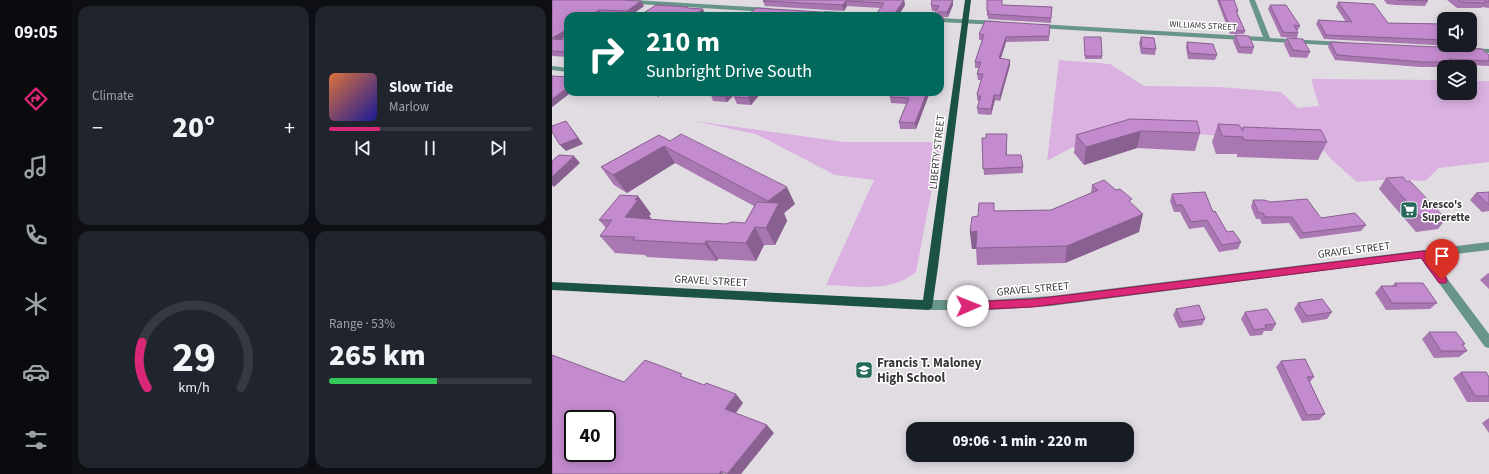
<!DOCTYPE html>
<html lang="en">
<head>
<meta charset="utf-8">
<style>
	:root { --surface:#171b24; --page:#20242c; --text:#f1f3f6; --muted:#9ea1a6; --line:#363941; --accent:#db2777 }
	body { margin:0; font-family:"Source Sans 3",sans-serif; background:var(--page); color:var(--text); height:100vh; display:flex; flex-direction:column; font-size:15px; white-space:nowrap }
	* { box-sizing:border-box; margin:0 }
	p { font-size:13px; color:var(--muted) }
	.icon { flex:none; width:22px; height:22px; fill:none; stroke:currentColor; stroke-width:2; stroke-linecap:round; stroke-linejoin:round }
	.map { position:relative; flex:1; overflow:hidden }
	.drawer { display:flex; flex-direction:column; gap:6px; padding:6px; background:#0d0f14; width:480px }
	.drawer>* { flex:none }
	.guide { position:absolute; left:12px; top:12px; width:380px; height:84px; border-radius:12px; box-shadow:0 2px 10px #0003; background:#00695c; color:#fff; overflow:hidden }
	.buttons { position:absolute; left:885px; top:12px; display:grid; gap:8px }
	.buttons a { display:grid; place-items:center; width:40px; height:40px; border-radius:8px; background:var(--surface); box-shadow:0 2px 10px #0003; font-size:20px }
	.speed { position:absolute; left:12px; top:410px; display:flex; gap:8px; font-size:20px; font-weight:700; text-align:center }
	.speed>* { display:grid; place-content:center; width:52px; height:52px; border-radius:50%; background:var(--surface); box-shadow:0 2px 10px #0003; line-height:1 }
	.speed .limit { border:2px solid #111; border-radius:6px; background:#fff; color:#111 }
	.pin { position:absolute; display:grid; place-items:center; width:34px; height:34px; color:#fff; margin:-41px -17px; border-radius:50% 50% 50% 0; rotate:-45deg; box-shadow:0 0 4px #0007 }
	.pin .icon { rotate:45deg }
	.me { position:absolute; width:44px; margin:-22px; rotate:89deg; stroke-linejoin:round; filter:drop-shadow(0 0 3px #0008) }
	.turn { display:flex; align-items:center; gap:14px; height:84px; padding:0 16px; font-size:18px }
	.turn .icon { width:52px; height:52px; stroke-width:2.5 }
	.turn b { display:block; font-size:28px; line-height:34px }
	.big { font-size:30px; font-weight:800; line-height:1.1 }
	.drawer .tile { flex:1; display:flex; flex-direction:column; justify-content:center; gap:6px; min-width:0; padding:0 14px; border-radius:12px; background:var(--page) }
	.drawer .dial { align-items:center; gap:0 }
	.dial svg { height:104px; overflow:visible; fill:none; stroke:var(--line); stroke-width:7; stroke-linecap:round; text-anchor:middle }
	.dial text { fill:var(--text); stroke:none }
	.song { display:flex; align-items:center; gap:12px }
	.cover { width:48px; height:48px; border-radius:6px; background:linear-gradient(135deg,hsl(20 70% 55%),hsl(240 70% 35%)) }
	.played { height:4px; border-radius:2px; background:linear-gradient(90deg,var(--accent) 25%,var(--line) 25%) }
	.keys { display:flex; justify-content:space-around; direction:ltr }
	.heat { display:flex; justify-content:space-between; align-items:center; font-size:22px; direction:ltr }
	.charge { height:6px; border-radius:3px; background:linear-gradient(90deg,#34c759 53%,var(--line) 0) }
	.drawer .tiles { flex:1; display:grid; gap:6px; grid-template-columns:repeat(2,1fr) }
	.trip { position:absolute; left:354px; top:422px; width:228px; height:40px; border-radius:12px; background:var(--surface); box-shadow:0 2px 10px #0003; font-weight:800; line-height:40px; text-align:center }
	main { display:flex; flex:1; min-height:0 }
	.dock { display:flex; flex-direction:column; width:72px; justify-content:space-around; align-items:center; background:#090b0e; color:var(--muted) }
	.dock .icon { width:28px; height:28px }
	.dock .on { color:var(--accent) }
	.dock b { font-size:18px; color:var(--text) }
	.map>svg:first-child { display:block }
	.green { fill:#dab1e1 }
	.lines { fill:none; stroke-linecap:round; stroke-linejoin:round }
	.minor { fill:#68958a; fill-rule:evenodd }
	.major { fill:#1c5146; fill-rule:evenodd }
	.wall { fill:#a977b1 }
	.shaded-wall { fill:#896190 }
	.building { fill:#c48ace; stroke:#896190; fill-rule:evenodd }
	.route { fill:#db2777; stroke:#8e194d }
	.labels { text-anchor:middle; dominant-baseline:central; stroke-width:3; stroke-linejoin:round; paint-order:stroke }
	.far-street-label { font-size:9px; fill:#383638; stroke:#fff }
	.street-label { font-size:11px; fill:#383638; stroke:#fff }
	.poi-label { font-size:11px; font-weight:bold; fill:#383638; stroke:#fff; text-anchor:start }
	.near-poi-label { font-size:13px; font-weight:bold; fill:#383638; stroke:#fff; text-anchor:start }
</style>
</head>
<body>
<main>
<nav class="dock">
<b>09:05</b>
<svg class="icon on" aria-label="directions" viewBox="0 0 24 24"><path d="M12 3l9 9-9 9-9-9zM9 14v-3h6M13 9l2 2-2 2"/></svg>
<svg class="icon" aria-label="music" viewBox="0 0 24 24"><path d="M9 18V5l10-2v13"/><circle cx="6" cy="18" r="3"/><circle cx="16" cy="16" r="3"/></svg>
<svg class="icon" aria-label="phone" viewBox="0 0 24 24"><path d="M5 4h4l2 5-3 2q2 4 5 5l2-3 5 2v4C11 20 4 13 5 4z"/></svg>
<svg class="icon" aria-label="climate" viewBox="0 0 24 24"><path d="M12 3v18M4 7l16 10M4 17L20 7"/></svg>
<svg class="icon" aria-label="car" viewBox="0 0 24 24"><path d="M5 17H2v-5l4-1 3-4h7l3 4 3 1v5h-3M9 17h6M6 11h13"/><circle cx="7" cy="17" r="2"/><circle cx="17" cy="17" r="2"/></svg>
<svg class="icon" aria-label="filters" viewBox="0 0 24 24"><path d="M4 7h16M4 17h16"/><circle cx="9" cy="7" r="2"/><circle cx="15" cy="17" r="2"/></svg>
</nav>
<section class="drawer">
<div class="tiles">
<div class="tile"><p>Climate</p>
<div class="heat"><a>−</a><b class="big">20°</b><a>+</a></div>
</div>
<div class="tile">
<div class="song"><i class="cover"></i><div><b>Slow Tide</b><p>Marlow</p></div></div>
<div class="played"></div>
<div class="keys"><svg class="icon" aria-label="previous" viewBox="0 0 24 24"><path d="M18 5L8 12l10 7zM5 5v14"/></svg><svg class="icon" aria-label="pause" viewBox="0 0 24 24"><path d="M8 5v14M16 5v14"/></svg><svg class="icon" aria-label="next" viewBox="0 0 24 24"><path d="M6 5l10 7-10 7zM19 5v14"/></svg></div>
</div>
<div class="tile dial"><svg viewBox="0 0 100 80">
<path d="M14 69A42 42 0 1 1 86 69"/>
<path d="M14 69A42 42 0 0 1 10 34" stroke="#db2777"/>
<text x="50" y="56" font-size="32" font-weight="700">29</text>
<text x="50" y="72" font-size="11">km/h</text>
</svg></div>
<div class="tile"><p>Range · 53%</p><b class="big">265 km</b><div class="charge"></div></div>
</div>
</section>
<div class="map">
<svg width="937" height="474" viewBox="0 0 937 474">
	<rect width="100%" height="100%" fill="#e1dce2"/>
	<!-- green -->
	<path class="green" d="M507 60 558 64 592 86 667 87 729 92 746 108 767 106 759 79 892 80V93H918V81H937V162L887 168 873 181 843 179 805 182 780 160 764 142 582 130 519 148 495 161Z
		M142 121 292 142H389L364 272C340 293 303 286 274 285L322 180 283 175 204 134Z"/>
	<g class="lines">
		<!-- minor -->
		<path class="minor" d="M50 0H82L217 8 220 10 217 12 53 2Z
			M697 0H703L718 38 791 42 794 44 791 46 486 28 483 26 486 24 711 37Z
			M273 11 322 14 325 16 271 14V12Z
			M388 18 446 21 449 23 446 25 388 22Z
			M919 48 937 49V53L917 51 916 50Z
			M0 66 16 68V72L0 70Z
			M937 242V250L879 257 937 334V348L933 347 869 258 499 306 437 310H376L372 308 370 305 372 302 376 300H437L499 296Z"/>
		<!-- major -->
		<path class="major" d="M413 0H419L386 267 380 308 376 310 0 290V282L371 300Z"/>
	</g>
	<!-- wall -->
	<path class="wall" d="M0 0 92 6 78 16 50 15 16 16V35L9 40H16V57L0 56Z
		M352 0 353 5 346 16H323L329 8 295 6 292 11 213 6 211 1Z
		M665 0H682L686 11 685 13 693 31 692 34H678Z
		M832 0H874L876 1 873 6 844 5 835 4Z
		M895 0H937V8L930 7 929 8H905Z
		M786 2 836 23 892 24V45H918V39L921 42 918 47 772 39 764 24 766 20 794 22 784 7Z
		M379 5H401L396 17H388V16H381L384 11H380Z
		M450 5 500 7 499 23 436 19V16H435V11Z
		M718 5 748 26 746 30H745L746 33 745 38 729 37 716 9Z
		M498 25 497 41 454 42 449 58 458 60V65L448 101 443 100 439 115 426 114 425 108 427 101H426L425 99V94L429 80H426L425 74 427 68H423V62L430 40H427V34Z
		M683 35 702 47 700 54 686 53 681 41Z
		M532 37 550 56V59H533Z
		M589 37 604 49 603 55 589 54 587 43Z
		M735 38 758 52 755 58 738 57 732 44Z
		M635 42 665 55 663 60 636 59 634 47Z
		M778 42 937 55V66L899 64 897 67H868L783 60 776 47Z
		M16 77V92H44L39 95 17 94 0 107Z
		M146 92H185L175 102 161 101 159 95 148 94Z
		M340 92H378L364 129H348L347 122 354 104 339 103 338 97Z
		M208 94 199 105 185 104 182 97Z
		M578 119 648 133 643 151 585 148 532 165 522 153 524 135Z
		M666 124 690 130 691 127 775 142 766 160 685 157V154H664L660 142Z
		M107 135 243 204 232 213 235 221 223 245H212L204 261 166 259 165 261 95 257 93 255 63 253 48 236 54 228 47 220 86 196 99 214 97 216 99 218 98 219 120 221 174 224 193 223 202 206 123 163 75 193 62 185 49 167Z
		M430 138 455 141V155L471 167V173L432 175Z
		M834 178 854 181 894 219 886 229 864 232 827 189Z
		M540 185 579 203 587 232 513 263 425 265 424 249H420L418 232 426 216 442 211 499 210 539 193Z
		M937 192V211L930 212 918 200 924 193Z
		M620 194 661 212 675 232 689 242 686 249 667 252 652 227 637 229 628 212H622L618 201Z
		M701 200 769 218 814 225 809 231 748 239 737 223 710 224 708 219H704L699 207Z
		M937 273V289L928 280 935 274Z
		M843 283 885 303 878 309 834 310 823 293 829 286H840Z
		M746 303 780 312 775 319 750 323 742 309Z
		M624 309 653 319 650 325 627 328 621 315Z
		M693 312 724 324 720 331H712L710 335 698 336 689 319Z
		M877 332 913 344 911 345 915 351 907 357 882 358 870 339Z
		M729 361 762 377 758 382 773 414 767 420 750 421 724 367Z
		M909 372 937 377V402H915L901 378Z
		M937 418V433L930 423Z"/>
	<!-- shaded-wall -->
	<path class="shaded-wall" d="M352 0 353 5 346 16H341Z
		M401 0V5L396 17 395 12Z
		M89 1 92 6 78 16 75 11Z
		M294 1 295 6 292 11 290 5Z
		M151 9 153 13 149 16H141Z
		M47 10 50 15 48 16H37Z
		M285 13 286 16H282Z
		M392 18V24L388 33V26Z
		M16 29V35L2 44 0 41V38Z
		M454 37V42L447 64V58Z
		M458 60V65L448 101V95Z
		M14 89 17 94 0 107V99Z
		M37 92H44L39 95Z
		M103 92H112L106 97Z
		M177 92H185L175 102 173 97Z
		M201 92H207L208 94 199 105 196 98Z
		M375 92H378L364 129 363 123Z
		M442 95 443 100 439 115V109Z
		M14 121 31 144 14 151 8 145Z
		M589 131 585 148 532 165 534 147Z
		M112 146 123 163 75 193 61 175Z
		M22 156 28 163 2 187 0 185V177Z
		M235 187 243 204 232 213 235 221 223 245 214 228 222 213 216 201Z
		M86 196 99 214 97 216 99 218 86 234 73 217 83 200Z
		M591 214 587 232 513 263 515 246Z
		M203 227 212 245 204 261 194 243Z
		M425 231 424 249H420L418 232Z
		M154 241 166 259 165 261 153 244Z
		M184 394 191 403 181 417 173 409Z
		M215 425 222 433 189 474H175Z
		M169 471 172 474H167Z"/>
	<!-- building -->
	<path class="building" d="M0 0H69L89 1 75 11 47 10 37 16H16V29L0 38Z
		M212 0H352L341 16H323L332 3 294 1 290 5 211 1Z
		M380 0H401L395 12H386V16H381L387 6 379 5Z
		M435 0H450V5L500 7 499 18 436 14 437 11H435Z
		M667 0H682L686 11H684L693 31 679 30Z
		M846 0H874L876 1 847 0Z
		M906 0H937V2H932L933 3 908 2Z
		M786 2 822 4 836 23 892 24V40L774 35 766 20 800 22Z
		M104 5 136 7 135 8 151 9 141 16H87Z
		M718 5H734L748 26 742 25 746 33 731 32Z
		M204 8 285 13 282 16H195Z
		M388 18H392L388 26Z
		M433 21 498 25 497 36 454 37 447 58 458 60 448 95H442L439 109 425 108 429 96H426L425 94 431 74H425L429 62H423L432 35 427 34Z
		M683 35 697 36 702 47H688Z
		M532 37H549L550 56H533Z
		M589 37 602 38 604 49 590 48Z
		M735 38 751 39 758 52 741 50Z
		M0 39 16 40V52L0 51Z
		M635 42 661 44 665 55 637 53Z
		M778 42 930 49 937 55V61L897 59 901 62H871L785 55Z
		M0 76 16 77V89H14L0 99Z
		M162 92H177L173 97 159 95Z
		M187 92H201L196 98 182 97Z
		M340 92H375L363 123 347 122 357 98 338 97Z
		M578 119 645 121 648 133 589 131 534 147 524 135Z
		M14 121 26 138 8 145 0 132V126Z
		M666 124 687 125 691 131V127L769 130 775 142 692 140 691 137 670 136Z
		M129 134 235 187 216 201 112 146 61 175 49 167 107 135 118 141Z
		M434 134H455L454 155H469L471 167 431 169 430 138H434Z
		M7 155 22 156 0 177V161Z
		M851 177 854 181H858L894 219 872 221 834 178Z
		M552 180 564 190 568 189 580 199 577 201 591 214 515 246 424 248 425 231 418 232 420 217 426 216 427 203H442V211L499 210 546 190 540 185Z
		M653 192 661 212 663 211 675 232 681 231 689 242 670 245 655 220 639 222 630 205H624L620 194Z
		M937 192V205L924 193Z
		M68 195 86 196 83 200H86L73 217 120 221 174 224 180 222 193 223 205 202 227 203 214 228 203 227 194 243 154 241 153 244 81 240 83 237 48 236 60 220H47Z
		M755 199 769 218 803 213 814 225 751 233 740 217H713L711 213H707L701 200H712L719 202Z
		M843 283H871L885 303H840L829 286H845Z
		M770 299 780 312 755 316 746 303Z
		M647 305 653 319 630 322 624 309Z
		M715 309 724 324 713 325 714 328 702 330 693 312Z
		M877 332H904L913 344H910L915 351H889Z
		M0 355 72 382 93 360 130 374 128 376 152 385 154 383 184 394 173 409 215 425 175 474 169 471 167 474H0ZM21 419H55V453H21Z
		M753 359 762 377H755L773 414 755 415 729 361Z
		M909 372H934L937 377V396H923Z"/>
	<!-- route -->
	<path class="route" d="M872 251 875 252 894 277 895 280 894 283H887L869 258 481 307 416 310 413 309 411 306 413 303 416 302 481 299 525 294Z"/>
	<!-- icons -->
	<defs>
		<symbol id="supermarket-square" viewBox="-11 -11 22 22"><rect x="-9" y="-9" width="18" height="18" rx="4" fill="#24695c" stroke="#fff"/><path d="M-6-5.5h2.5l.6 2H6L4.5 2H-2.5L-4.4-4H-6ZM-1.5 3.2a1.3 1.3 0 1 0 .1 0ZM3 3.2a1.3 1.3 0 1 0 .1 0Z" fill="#fff"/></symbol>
		<symbol id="school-square" viewBox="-11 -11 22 22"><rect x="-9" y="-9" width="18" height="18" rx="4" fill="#24695c" stroke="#fff"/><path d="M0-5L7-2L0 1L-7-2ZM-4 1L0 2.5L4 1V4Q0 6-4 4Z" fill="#fff"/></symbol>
	</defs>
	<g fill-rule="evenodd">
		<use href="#supermarket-square" x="847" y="200" width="20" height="20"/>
		<use href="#school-square" x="302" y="360" width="20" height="20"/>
	</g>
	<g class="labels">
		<!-- far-street labels -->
		<g class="far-street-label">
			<text transform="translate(651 26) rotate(3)">WILLIAMS STREET</text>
		</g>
		<!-- street labels -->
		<g class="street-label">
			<text transform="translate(385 152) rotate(-84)">LIBERTY STREET</text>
			<text transform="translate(802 250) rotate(-7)">GRAVEL STREET</text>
			<text transform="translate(159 281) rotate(3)">GRAVEL STREET</text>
			<text transform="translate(481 289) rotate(-5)">GRAVEL STREET</text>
		</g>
		<!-- poi labels -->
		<g class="poi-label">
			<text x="870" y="204">Aresco's<tspan x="870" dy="13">Superette</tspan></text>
		</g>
		<!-- near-poi labels -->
		<g class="near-poi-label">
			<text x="325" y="363">Francis T. Maloney<tspan x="325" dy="15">High School</tspan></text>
		</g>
	</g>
</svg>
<div class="buttons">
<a><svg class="icon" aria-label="sound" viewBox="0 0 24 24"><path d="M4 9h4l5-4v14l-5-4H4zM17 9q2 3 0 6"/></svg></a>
<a><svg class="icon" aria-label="layers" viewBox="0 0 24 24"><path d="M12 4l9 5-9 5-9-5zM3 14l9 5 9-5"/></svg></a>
</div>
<div class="speed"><div class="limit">40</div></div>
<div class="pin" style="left:890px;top:280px;background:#d93025"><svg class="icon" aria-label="arrive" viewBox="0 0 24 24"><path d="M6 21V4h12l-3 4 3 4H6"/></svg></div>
<svg class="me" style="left:416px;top:306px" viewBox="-20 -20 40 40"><circle r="19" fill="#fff"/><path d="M0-13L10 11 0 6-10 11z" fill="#db2777"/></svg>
<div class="trip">09:06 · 1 min · 220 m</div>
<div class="guide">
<div class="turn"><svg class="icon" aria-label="right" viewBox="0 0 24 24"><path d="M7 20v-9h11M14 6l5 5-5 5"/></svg><div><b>210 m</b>Sunbright Drive South</div></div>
</div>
</div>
</main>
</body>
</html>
